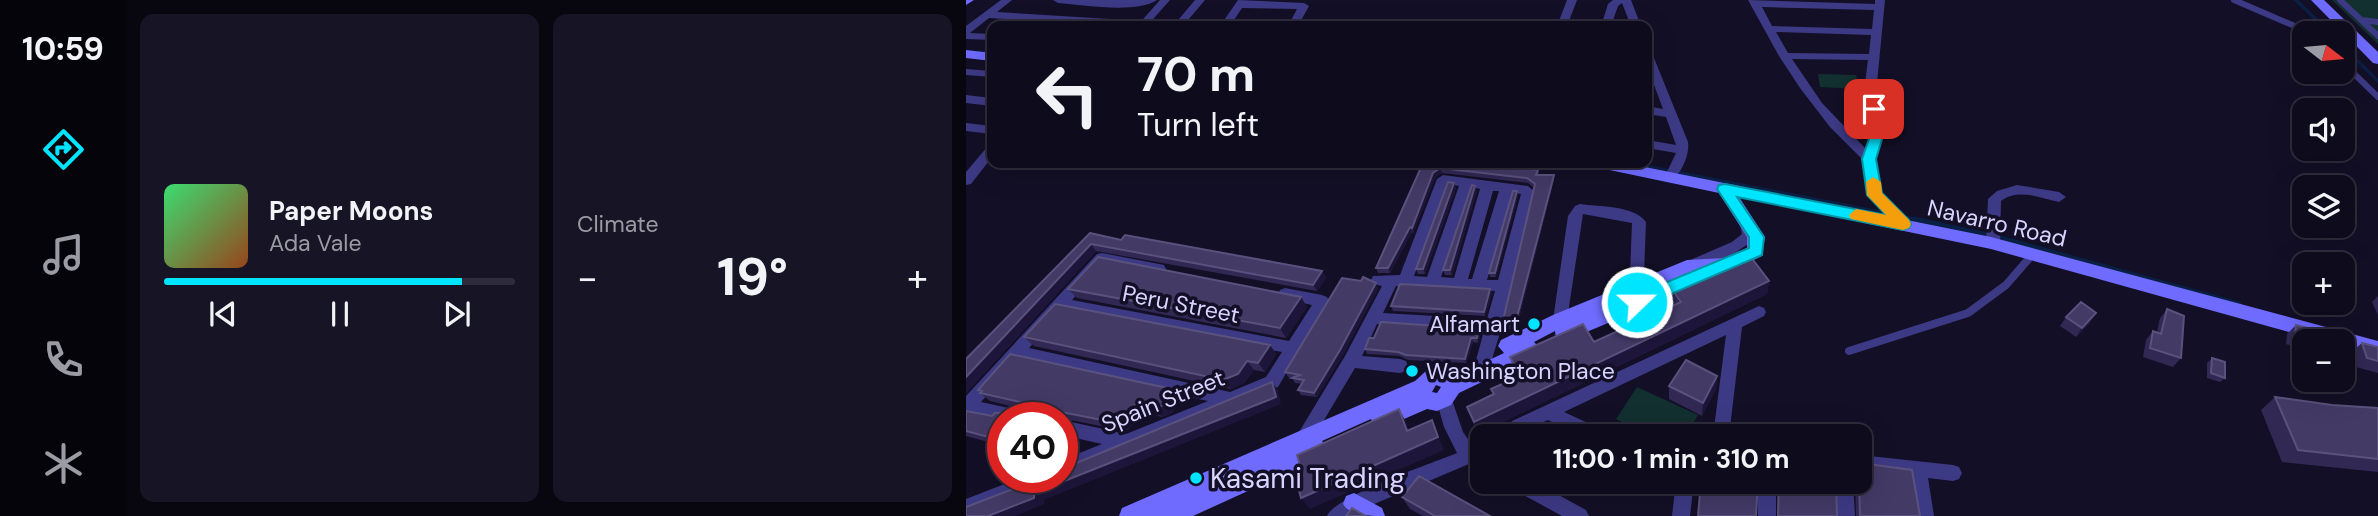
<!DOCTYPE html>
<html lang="en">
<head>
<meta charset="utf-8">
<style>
	:root { --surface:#0e0b1c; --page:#171425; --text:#f1f3f6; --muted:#9b9ba3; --line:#2e2b3b; --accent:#00e5ff }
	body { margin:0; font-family:"DM Sans",sans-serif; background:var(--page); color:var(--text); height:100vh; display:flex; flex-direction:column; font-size:26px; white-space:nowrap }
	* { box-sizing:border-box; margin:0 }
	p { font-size:23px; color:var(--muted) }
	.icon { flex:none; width:38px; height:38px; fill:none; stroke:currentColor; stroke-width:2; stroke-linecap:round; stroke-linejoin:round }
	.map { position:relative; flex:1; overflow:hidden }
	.drawer { display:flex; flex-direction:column; gap:14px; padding:14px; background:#08060f; width:840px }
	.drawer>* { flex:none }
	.hud { position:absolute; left:21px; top:21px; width:665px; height:147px; border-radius:14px; box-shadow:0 7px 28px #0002,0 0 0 2px var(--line); background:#0e0b1c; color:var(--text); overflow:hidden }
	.needle { width:46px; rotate:106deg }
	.tools { position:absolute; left:1326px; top:21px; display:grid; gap:14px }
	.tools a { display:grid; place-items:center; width:63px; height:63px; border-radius:14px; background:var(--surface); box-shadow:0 7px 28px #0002,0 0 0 2px var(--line); font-size:35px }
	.speed { position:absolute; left:21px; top:402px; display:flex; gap:14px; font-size:35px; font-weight:700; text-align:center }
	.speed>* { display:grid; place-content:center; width:91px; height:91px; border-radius:50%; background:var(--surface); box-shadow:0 7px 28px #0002,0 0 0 2px var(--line); line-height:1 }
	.speed .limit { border:10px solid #d22; background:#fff; color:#111 }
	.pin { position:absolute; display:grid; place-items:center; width:60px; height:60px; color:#fff; margin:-30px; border-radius:14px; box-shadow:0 4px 10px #0006 }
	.me { position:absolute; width:77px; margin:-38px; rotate:68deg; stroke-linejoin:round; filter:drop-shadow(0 0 5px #0008) }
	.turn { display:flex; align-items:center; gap:24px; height:147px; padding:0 35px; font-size:32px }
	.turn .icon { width:91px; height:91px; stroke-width:2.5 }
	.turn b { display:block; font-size:49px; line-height:60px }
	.big { font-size:52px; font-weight:700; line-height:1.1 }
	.drawer .tile { flex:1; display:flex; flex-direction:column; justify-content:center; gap:10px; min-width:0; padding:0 24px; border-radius:14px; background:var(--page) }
	.song { display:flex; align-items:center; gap:21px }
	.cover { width:84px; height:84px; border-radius:10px; background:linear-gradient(135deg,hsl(140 70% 55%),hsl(20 70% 35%)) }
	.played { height:7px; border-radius:4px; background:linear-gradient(90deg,var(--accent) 85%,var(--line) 85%) }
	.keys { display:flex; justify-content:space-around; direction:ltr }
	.heat { display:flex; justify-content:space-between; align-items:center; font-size:38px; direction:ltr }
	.drawer .tiles { flex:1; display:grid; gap:14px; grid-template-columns:repeat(2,1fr) }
	.trip { position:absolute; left:504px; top:424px; width:402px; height:70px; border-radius:14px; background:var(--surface); box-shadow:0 7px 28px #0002,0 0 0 2px var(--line); font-weight:700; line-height:70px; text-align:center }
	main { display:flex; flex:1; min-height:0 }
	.tab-bar { display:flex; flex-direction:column; width:126px; justify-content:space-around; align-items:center; background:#06040b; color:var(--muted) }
	.tab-bar .icon { width:49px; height:49px }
	.tab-bar .current { color:var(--accent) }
	.tab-bar b { font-size:32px; color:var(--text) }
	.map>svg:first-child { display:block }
	.green { fill:#12302f }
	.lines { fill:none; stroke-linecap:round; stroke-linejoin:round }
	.stream-far1 { stroke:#0a1f44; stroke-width:3.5 }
	.stream { stroke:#0a1f44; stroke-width:5 }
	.lane-far1 { stroke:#3d3a85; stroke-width:6 }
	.lane { stroke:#3d3a85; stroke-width:8 }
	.street { fill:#3d3a85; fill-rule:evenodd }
	.secondary { fill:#6f6bff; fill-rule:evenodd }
	.wall { fill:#312854 }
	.shaded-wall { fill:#1d163a }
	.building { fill:#433a66; stroke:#5a527e; stroke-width:2 }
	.route { fill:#00e5ff; stroke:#0095a6; stroke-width:2 }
	.slow { fill:#f59e0b }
	.poi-dot { fill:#00e5ff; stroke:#130f26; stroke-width:2.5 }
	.labels { text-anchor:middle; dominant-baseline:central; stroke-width:7; stroke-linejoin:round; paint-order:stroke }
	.street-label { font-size:23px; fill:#d9d4ff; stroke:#130f26 }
	.poi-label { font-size:23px; fill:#d9d4ff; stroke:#130f26; text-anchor:end }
	.near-poi-label { font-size:28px; fill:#d9d4ff; stroke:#130f26; text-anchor:start }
</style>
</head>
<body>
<main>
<nav class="tab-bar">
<b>10:59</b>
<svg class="icon current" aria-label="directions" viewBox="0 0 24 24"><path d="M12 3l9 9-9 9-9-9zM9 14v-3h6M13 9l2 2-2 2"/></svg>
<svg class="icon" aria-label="music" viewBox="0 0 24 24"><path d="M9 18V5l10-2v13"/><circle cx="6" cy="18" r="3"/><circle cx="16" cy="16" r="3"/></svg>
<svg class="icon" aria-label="phone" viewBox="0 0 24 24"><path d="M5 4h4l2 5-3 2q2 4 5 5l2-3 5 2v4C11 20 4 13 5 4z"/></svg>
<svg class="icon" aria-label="climate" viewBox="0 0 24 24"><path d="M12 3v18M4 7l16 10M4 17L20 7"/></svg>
</nav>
<section class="drawer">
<div class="tiles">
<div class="tile">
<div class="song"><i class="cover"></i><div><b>Paper Moons</b><p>Ada Vale</p></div></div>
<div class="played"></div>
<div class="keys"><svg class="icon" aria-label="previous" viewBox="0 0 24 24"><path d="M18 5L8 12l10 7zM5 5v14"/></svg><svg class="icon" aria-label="pause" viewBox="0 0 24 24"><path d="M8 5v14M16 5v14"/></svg><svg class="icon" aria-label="next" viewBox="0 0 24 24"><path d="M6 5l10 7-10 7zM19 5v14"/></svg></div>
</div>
<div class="tile"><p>Climate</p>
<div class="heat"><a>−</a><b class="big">19°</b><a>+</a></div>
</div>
</div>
</section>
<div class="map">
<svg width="1412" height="516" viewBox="0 0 1412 516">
	<rect width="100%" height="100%" fill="#130f26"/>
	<!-- green -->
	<path class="green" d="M1366 0H1412V44Z
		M852 74 890 75 893 89 854 87Z
		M671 387 732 415 720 436H683L650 419Z"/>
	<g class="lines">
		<!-- stream-far1 -->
		<path class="stream-far1" d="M1330 0 1364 33
			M1377 47 1412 81
			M13 52 26 53
			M663 163 924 214
			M933 216 956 221"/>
		<!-- stream -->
		<path class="stream" d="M948 219 1031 237 1273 304"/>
		<!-- lane-far1 -->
		<path class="lane-far1" d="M1268 0 1345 33
			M1374 0 1412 36
			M1395 20 1412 22
			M1377 63 1412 97"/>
		<!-- lane -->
		<path class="lane" d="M883 351 1002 313 1040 285 1066 255"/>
		<!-- street -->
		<path class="street" d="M35 0H46L31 12 144 19 149 22 144 25 23 18 4 33 26 34V40L0 39V26Z
			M87 0H191C170 14 118 5 92 3Z
			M194 0H204L181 26H171Z
			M229 0H239L217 26H207Z
			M272 0 338 3 343 6 332 26H322L331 9 276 8 264 26H254Z
			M601 0H611L601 26H591Z
			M647 0H665L675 26H665L656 3 652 6 645 26H635L642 4Z
			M782 0 909 4V0H919L911 83 917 136 909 159 915 193 943 221 945 224 943 227H933L904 198 897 160 864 127 834 88 813 56ZM796 7 908 10 906 29 806 26ZM810 32 905 35 903 54 822 53ZM826 59 902 60 899 83 905 136 900 149 856 103Z
			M681 50 686 53 722 142C724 154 715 175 705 180L699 176 710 153 681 148V140L710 145 700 117 681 114V106L697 109 681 66Z
			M0 69 26 71V77L0 75Z
			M0 95 26 98V106L0 103Z
			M0 123 26 126V134L0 131Z
			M26 145V157L5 184 0 185V172L22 146Z
			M477 175 562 186 568 191 536 326 521 376 515 378 509 376 507 371 518 331 411 324 396 356 434 359 440 361 442 366 440 371 434 373 389 368 342 447 336 450 330 447 328 442 330 437 379 356 416 286 407 284 405 280 407 276 434 275 471 179ZM482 184 493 186 461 277 448 276ZM506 187 514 189 488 278 475 277ZM527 191H533L506 279H502ZM546 193 555 194 532 280H521ZM430 286 529 291 521 319 417 313Z
			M1051 185 1093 192 1100 197 1093 202C1075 198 1052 188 1035 201L1034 243 1027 248 1022 247 1020 243 1022 199 1031 191Z
			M614 204C633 207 668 205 680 222L677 300 675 304H665L663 300 666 223 617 214 601 320 599 324 594 326 589 324 587 320 602 216 609 206Z
			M780 215 787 220 790 236C781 249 737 272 722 269L720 265 722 261 766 242 776 234 773 220Z
			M136 253 193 264 198 265 200 269 198 273 193 274 139 264 106 300 323 341 346 305 314 298 312 294 314 290 319 288 356 295 361 297 363 301 312 387 96 476V460L136 444 96 435V420L160 434 242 401 53 359 15 402 57 411 63 413 65 418H37V421L0 414V396L131 254ZM97 310 316 352 300 377 264 392 63 348Z
			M793 306 798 308 800 312 798 316 776 327 763 436H747L760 335 598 412 639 431 641 436H615L582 420 552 433 546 431 544 426 546 421Z
			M478 392 484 394 497 432 506 445 516 454V471L503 464 394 510 386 516H361C369 496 467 463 491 453L478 427 470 399 472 394Z
			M894 455 987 465 993 467 996 473 993 479 987 481 962 478 968 516H950L944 476 894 471Z
			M54 478H83L80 484 0 516V499Z
			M540 481H567L620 510 623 516H596L543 487Z
			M710 481H728L724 516H706Z
			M792 481H810V516H792Z
			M869 481H887L889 516H871Z"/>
		<!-- secondary -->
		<path class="secondary" d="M0 0H8L0 5Z
			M1345 0H1358L1412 52V64L1407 63Z
			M0 50 26 53V61L0 58Z
			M626 163H659L1025 237 1412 341V357L1377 347V341H1355L1025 249 773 197 799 237 796 256 762 272 723 274 732 275 735 280 732 285 604 339 597 342 590 339 589 331 568 342 575 349 572 355 493 393 485 405 471 411 461 409 415 429 408 427 405 419 356 441 362 449 359 456 227 516H153L156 508 449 381 460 371 479 369 489 376 538 353 532 346 535 340 587 315 721 260 759 258 781 248V237L753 193 634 168ZM470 385 475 387 471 393 466 392Z
			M388 493 416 508 419 516C403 516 384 516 377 504L380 496Z"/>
	</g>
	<!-- wall -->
	<path class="wall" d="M457 163 572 170 573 175 588 180 550 330 538 329 536 325 568 188 562 183 476 173 469 178 447 233 446 232 424 273H412L410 268Z
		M488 183 490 188 459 274H452L450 269Z
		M509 186 511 191 486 275H479L477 270Z
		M552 196 530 277H524L523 273Z
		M124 233 155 240 356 271 360 278 351 291 130 251 0 393V359Z
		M803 281 801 294 512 434 501 407 527 395 525 389 552 377 548 370 544 357 628 342 707 305 704 301V287Z
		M412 288 377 355 351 397 335 395 332 390 336 384 329 383 326 378H328L322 377 319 372Z
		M102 289 341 307 320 338 111 298Z
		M526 293 519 316 427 311 425 306Z
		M1412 296V315L1406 302Z
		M1201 309 1215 358 1207 367 1177 357 1180 340 1187 331 1191 332 1194 318Z
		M1100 317 1124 323 1110 337 1094 326Z
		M1330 325 1358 341H1339V350L1320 344 1321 334Z
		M513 329 515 333 512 343 507 342 500 363 442 360 434 356 401 354 399 349 408 338Z
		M58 337 304 345 310 354 299 372 288 370 278 383 265 389 68 346Z
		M1396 343 1412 347V373L1390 367 1385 352Z
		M1246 358 1259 378 1254 382 1241 378V363Z
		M751 376 750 389 736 416 703 399V386Z
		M12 390 217 398 206 413 196 417 178 412 160 431 94 418H37V446L0 436V411L26 416 57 412 56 409 24 401 14 393 15 392Z
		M1309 397 1366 405 1412 408V472L1316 462 1295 410Z
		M811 481H870L871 516H811Z
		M889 481H894L954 516H890Z
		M436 497 524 516H457L444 509Z"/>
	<!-- shaded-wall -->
	<path class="shaded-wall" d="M474 168 476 173 469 178 447 233 446 228 467 173Z
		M588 175V180L550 330 549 325Z
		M488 183 490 188 459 274 457 269Z
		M509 186 511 191 486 275 484 270Z
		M551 191 552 196 530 277 529 273Z
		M444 227 446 232 424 273 422 268Z
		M125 244 130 251 0 393V377Z
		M356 271 360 278 351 291 347 285Z
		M803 281 801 294 512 434 508 422Z
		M410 283 412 288 377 355 351 397 348 393Z
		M524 289 526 293 519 316 518 312Z
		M335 297 341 307 320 338 314 328Z
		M1130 313 1124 323 1110 337 1116 328Z
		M513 329 515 333 512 343 511 338Z
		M505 338 507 342 500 363 499 359Z
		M304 345 310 354 299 372 292 363Z
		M281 361 288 370 278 383 265 389 257 380Z
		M751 376 750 389 736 416 737 403Z
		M306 382 312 390 315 404 78 500V504L49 516H22L68 493Z
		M210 390 217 398 206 413 196 417 188 409Z
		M170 404 178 412 160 431 151 423Z
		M433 409 440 422 447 444 441 431Z
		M85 410 94 418H85Z
		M466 420 478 450 344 509 335 498Z
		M99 433 108 440 96 455V436Z"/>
	<!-- building -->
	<path class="building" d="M457 163H524L572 170 570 175H588L549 325H536L569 184 561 178 474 168 467 173 446 228 444 227 422 268H410Z
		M482 182 488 183 457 269H450Z
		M506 185 509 186 484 270H477Z
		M547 191H551L529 273H523Z
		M124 233 155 240 159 235 356 271 347 285 125 244 0 377V359Z
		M781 252 803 281 508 422 501 407 528 394 525 389 554 376 544 357 617 324 628 342 715 302 704 287Z
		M132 257 335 297 314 328 102 289Z
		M397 277 410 283 374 350 348 393 332 390 338 380 326 378 334 375 319 372 376 278 395 281Z
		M434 284 524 289 518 312 425 306Z
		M1115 302 1130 313 1116 328 1100 317Z
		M89 304 304 345 292 363 281 361 272 374 257 380 58 337Z
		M1201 309 1218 316 1215 358 1184 348 1187 331 1195 334Z
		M415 322 513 329 511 338H505L499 359 440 355 432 352 399 349 403 338H408Z
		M1330 325 1356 332 1358 341H1349L1329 335Z
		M1396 343 1412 347V361L1401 358Z
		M44 354 210 390 198 405 188 409 170 404 151 423 85 410V418H37V441L0 431V411L26 416 29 413 57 412 54 402 14 393 16 391 12 390Z
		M1246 358 1259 362V378L1245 373Z
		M720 360 751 376 737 403 703 386Z
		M306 382 310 397 68 493V498L22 516H0V507L76 478H96V469Z
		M1309 397 1366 405 1412 408V459L1332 450Z
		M433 409 441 431 466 420 472 437 335 498 330 479 337 476 331 455Z
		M894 463 946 470 954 516H894L893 481H894Z
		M453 476 524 516H469L436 497Z
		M735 481H792L790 516H732Z
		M813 481H870L871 516H812Z
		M386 508 400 516H380Z"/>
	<!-- route -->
	<path class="route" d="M908 105 914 109 917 136 910 159 916 193 943 220 945 224 943 228 937 230 771 197 798 237 796 255 677 306H665L662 302 665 297 783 248V237L751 189 753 185 759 184 920 215 901 195 896 159 904 136 901 109Z"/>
	<!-- slow -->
	<path class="slow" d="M907 177 915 182 916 193 943 220 945 224 943 228 937 230 885 219 883 215 890 209 920 215 901 195 900 182Z"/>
	<!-- markers -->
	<g class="poi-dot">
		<circle cx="568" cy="324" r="7"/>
		<circle cx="446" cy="371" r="7"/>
		<circle cx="230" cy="478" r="7"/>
	</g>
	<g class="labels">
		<!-- street labels -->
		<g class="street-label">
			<text transform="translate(1031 223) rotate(13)">Navarro Road</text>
			<text transform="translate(215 304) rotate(11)">Peru Street</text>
			<text transform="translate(197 401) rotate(-22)">Spain Street</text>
		</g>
		<!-- poi labels -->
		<g class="poi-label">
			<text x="554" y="324">Alfamart</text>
			<text x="460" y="371" text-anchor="start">Washington Place</text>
		</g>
		<!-- near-poi labels -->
		<g class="near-poi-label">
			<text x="244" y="478">Kasami Trading</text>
		</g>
	</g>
</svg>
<div class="tools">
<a><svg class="needle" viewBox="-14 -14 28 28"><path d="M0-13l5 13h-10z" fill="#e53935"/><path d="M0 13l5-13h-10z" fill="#9b9ba3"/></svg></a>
<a><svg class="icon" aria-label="sound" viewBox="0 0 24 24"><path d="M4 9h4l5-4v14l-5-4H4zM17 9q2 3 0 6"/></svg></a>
<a><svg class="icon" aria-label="layers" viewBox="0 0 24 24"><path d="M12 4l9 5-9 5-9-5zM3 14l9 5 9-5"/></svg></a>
<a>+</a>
<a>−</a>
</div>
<div class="speed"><div class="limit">40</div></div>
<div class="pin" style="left:908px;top:109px;background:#d93025"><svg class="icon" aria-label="arrive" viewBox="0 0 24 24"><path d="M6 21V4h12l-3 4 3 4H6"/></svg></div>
<svg class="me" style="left:671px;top:302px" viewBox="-20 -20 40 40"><circle r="17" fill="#00e5ff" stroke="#fff" stroke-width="3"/><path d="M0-11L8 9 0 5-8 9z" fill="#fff"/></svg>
<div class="trip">11:00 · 1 min · 310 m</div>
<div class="hud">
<div class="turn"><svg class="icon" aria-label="left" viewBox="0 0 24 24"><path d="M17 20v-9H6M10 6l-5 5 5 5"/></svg><div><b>70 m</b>Turn left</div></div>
</div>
</div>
</main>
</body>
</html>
